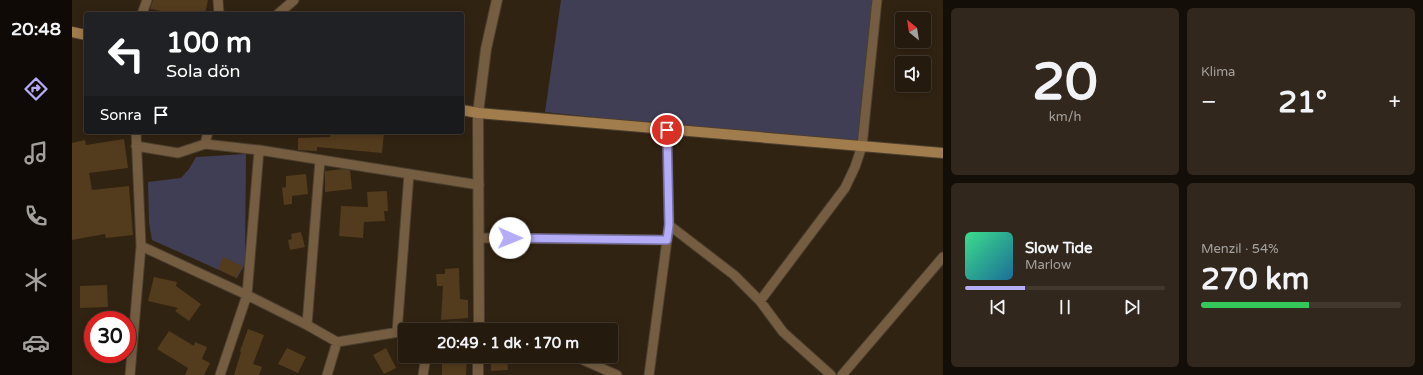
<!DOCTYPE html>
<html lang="tr">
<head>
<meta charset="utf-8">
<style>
	:root { --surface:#251a0e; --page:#31271c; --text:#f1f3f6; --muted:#a3a19e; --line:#42382e; --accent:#b5acf8 }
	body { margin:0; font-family:"Varela Round",sans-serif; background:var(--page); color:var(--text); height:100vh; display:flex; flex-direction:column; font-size:15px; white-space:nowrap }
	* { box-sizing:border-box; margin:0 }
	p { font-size:13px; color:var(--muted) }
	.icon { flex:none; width:22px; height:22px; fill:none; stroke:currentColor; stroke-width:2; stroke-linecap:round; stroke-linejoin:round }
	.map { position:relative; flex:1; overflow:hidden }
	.panel { display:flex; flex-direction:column; gap:8px; padding:8px; background:#140e08; width:480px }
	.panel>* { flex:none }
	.banner { position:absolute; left:12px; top:12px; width:380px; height:122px; border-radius:4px; box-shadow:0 2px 10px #0003,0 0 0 1px var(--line); background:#202124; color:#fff; overflow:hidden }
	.needle { width:26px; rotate:330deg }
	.controls { position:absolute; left:823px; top:12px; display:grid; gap:8px }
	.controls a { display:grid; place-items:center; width:36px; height:36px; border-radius:4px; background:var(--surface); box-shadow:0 2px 10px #0003,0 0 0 1px var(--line); font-size:20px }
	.speed { position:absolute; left:12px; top:311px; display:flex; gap:8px; font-size:20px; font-weight:700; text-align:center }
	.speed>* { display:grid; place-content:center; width:52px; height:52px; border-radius:50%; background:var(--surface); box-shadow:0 2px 10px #0003,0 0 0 1px var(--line); line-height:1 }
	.speed .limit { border:6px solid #d22; background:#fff; color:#111 }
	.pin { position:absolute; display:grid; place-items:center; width:34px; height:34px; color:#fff; margin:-17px; border:2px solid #fff; border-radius:50%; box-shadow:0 1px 4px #0007 }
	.me { position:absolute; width:44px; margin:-22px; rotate:91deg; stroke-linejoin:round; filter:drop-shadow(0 0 3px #0008) }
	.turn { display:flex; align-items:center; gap:14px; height:84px; padding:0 16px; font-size:18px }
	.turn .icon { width:52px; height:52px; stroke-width:2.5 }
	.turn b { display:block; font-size:28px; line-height:34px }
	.then { display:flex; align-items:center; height:38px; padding:0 16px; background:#0003; gap:8px; font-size:15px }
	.big { font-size:30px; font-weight:700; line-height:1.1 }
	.panel .tile { flex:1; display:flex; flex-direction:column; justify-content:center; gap:6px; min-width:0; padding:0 14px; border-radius:6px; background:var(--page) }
	.panel .dial { align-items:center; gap:0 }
	.dial b { font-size:52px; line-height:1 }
	.song { display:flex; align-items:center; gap:12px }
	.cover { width:48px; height:48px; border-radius:6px; background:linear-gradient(135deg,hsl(150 70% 55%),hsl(200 70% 35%)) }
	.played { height:4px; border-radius:2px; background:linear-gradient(90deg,var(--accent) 30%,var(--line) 30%) }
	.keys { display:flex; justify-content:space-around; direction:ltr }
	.heat { display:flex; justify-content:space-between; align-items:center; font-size:22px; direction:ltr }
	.charge { height:6px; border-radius:3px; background:linear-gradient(90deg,#34c759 54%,var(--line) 0) }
	.panel .tiles { flex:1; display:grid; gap:8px; grid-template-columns:repeat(2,1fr) }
	.trip { position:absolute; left:326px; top:323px; width:220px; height:40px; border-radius:4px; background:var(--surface); box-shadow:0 2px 10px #0003,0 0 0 1px var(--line); font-weight:700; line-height:40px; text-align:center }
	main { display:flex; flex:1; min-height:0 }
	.tabs { display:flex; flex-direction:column; width:72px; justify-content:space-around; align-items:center; background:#0f0a06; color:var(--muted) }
	.tabs .icon { width:28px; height:28px }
	.tabs .active { color:var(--accent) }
	.tabs b { font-size:18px; color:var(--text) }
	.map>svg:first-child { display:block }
	.green { fill:#403e54 }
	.building { fill:#533b1d }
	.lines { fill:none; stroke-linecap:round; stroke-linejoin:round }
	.minor-casing { stroke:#4c3f2f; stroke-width:11 }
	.tertiary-casing { stroke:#4c3f2f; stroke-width:12 }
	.secondary-casing { stroke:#4c3f2f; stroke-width:12 }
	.minor { stroke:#755d41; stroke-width:9 }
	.tertiary { stroke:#755d41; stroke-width:10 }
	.secondary { stroke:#a17c4d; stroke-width:10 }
	.route-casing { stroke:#7670a1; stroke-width:10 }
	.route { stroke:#b5acf8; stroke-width:7 }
</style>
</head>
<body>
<main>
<nav class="tabs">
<b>20:48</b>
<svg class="icon active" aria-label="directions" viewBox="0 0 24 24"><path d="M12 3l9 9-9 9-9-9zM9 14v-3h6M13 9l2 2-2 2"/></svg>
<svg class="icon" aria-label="music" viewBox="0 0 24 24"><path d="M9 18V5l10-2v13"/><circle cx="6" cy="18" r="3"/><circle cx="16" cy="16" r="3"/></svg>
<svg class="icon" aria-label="phone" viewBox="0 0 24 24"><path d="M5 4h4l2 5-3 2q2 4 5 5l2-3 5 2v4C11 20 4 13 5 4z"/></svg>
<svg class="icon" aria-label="climate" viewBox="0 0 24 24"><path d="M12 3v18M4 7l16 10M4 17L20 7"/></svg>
<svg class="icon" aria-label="car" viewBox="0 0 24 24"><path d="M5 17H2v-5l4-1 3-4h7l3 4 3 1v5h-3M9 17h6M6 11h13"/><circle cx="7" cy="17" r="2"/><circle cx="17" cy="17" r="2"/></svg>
</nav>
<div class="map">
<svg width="871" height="375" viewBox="0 0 871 375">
	<rect width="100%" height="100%" fill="#312312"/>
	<!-- green -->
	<path class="green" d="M489 0H805L790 146 473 112Z
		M174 154 173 264 165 278 80 240 77 223 76 182 109 178 117 169 124 157Z"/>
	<!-- building -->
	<path class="building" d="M81 0H136L133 14H107L78 9Z
		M259 132H312L310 153 245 147V151L226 150V138L258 137Z
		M52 139 56 168 17 173 20 190 57 186 61 235 34 238 33 234 0 240V143L13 140 14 145Z
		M271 169 278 170 280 189 253 192V171Z
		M234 174 236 194 220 196V204L212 205 210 188 214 187V176Z
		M315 191 316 211H312L313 221 292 222 291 238 267 236 269 206 296 207 295 192Z
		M229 232 233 247 218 250 216 240 220 239 219 234Z
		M151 257 170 266 164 278 146 269Z
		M387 268 388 299 396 300V318L369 320 371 286H365L364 274H373V269Z
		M82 277 105 282 104 286 129 304 117 321 103 311 106 308 76 301Z
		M35 285 36 307 8 308V286Z
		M176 329 192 335 181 364 190 367 187 375H162L169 352 168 351Z
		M97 331 122 346 123 342 135 347 130 359 138 363 132 375H113L116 368 85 349Z
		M215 348 234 357 226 373 206 364Z
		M314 348 324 368 312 374 301 355Z
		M370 356H395L394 375H370Z
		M422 356H435L436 370 419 371V360L422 359Z"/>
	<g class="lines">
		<defs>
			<path id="minor" d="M146 0 147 14
				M70 14 75 0
				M206 14 222 0
				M133 144 136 132
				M64 146 106 153 133 144 187 150 407 185
				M597 225 662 275 688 301 711 332 759 375
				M407 238 595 240
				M69 246 175 295 235 325 265 342 333 331
				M688 301 773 188 783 167 790 146 805 0
				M235 325 248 160
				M343 330C370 326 399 326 426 330
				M325 332 337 174
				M502 356 545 375
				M58 375 69 246 64 132
				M148 375 175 295 187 150
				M255 375 265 342
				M351 375 354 356
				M577 375 597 225 595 130
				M770 375 871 257"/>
			<path id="tertiary" d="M407 330 406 113 414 49 425 0
				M406 375V356"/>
			<path id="secondary" d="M0 32 14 35
				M390 110 406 113 871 153"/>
		</defs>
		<!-- minor casing -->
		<use href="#minor" class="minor-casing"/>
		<!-- tertiary casing -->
		<use href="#tertiary" class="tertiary-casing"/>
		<!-- secondary casing -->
		<use href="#secondary" class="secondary-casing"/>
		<!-- minor -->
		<use href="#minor" class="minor"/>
		<!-- tertiary -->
		<use href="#tertiary" class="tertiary"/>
		<!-- secondary -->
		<use href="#secondary" class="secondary"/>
	</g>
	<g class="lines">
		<defs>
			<path id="route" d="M438 238 595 240 597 225 595 130"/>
		</defs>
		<!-- route casing -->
		<use href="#route" class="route-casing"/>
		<!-- route -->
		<use href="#route" class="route"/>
	</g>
</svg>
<div class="controls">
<a><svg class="needle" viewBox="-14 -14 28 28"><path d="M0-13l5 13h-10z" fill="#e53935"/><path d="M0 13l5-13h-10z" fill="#a3a19e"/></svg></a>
<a><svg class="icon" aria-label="sound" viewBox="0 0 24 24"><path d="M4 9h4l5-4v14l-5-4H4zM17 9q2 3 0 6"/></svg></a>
</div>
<div class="speed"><div class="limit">30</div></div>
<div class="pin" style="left:595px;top:130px;background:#d93025"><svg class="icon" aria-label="arrive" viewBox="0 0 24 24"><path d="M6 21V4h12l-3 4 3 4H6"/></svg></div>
<svg class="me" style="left:438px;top:238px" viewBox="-20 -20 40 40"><circle r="19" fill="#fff"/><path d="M0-13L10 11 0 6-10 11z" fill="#b5acf8"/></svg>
<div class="trip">20:49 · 1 dk · 170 m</div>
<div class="banner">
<div class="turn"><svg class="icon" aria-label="left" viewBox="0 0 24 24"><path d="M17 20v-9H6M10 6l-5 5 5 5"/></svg><div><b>100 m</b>Sola dön</div></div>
<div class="then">Sonra<svg class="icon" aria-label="arrive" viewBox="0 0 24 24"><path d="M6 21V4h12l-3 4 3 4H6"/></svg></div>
</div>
</div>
<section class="panel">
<div class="tiles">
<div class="tile dial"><b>20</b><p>km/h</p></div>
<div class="tile"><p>Klima</p>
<div class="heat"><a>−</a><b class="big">21°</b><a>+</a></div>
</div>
<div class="tile">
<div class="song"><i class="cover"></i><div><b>Slow Tide</b><p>Marlow</p></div></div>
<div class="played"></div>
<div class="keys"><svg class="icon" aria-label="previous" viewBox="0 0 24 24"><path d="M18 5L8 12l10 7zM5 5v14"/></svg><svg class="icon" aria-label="pause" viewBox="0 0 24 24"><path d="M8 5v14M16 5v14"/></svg><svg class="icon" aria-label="next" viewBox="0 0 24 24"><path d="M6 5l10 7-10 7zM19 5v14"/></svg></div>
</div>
<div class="tile"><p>Menzil · 54%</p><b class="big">270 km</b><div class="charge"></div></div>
</div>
</section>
</main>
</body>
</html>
